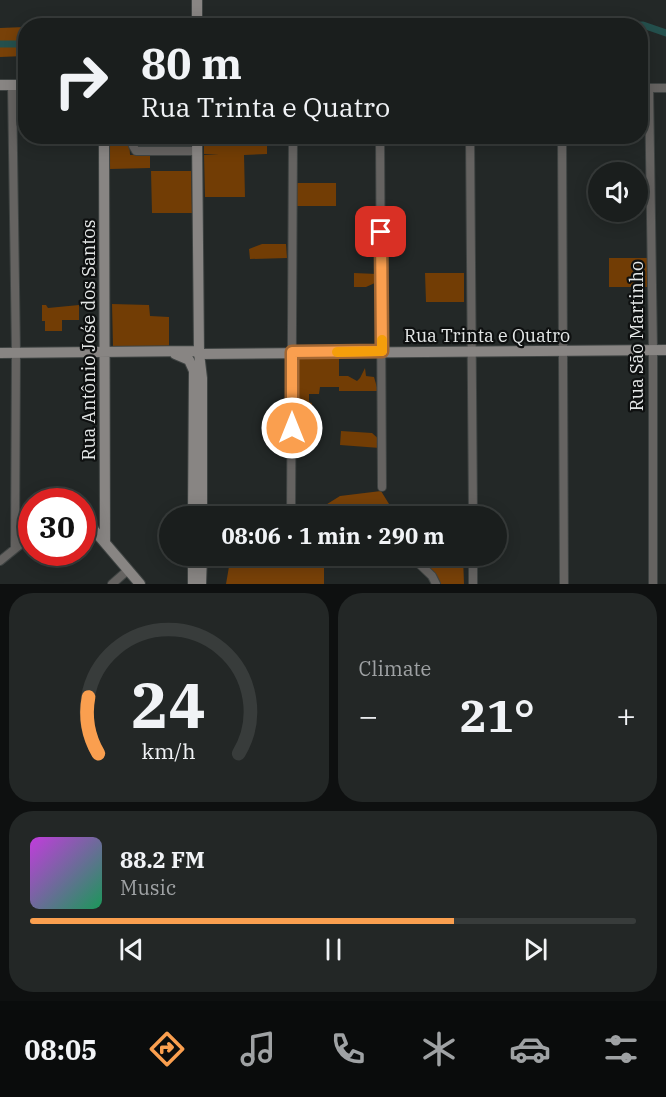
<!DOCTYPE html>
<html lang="en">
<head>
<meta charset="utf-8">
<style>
	:root { --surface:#1a1e1d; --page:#232726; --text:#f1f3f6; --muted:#9fa2a4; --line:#383c3b; --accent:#fa9f4f }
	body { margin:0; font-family:"IBM Plex Serif",serif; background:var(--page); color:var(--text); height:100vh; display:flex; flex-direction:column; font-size:22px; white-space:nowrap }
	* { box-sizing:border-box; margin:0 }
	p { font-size:20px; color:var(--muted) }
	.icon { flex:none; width:33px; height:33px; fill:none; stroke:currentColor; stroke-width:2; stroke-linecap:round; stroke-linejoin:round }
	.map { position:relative; height:584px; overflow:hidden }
	.sheet { display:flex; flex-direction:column; gap:9px; padding:9px; background:#0e1010; flex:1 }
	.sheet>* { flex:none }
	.guide { position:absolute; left:18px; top:18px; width:630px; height:126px; border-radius:24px; box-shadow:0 3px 15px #0003,0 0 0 2px var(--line); background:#1a1e1d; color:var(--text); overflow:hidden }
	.fabs { position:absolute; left:588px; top:162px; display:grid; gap:12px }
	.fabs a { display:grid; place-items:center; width:60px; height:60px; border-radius:50%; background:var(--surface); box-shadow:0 3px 15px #0003,0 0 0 2px var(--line); font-size:30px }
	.speed { position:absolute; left:18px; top:488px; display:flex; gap:12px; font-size:30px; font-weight:700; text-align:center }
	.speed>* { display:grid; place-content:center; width:78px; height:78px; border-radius:50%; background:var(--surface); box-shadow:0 3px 15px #0003,0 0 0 2px var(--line); line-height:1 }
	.speed .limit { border:9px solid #d22; background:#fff; color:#111 }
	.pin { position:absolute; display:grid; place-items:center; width:51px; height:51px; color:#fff; margin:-26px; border-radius:12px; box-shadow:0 3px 9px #0006 }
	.me { position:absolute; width:66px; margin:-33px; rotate:0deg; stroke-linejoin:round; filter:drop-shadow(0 0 4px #0008) }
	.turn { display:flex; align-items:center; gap:21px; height:126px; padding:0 24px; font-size:27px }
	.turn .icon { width:78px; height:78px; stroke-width:2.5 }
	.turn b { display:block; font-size:42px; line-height:51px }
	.big { font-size:45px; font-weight:700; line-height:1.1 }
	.sheet .tile { flex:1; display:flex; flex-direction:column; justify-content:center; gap:9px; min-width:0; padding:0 21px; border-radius:24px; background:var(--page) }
	.sheet .dial { align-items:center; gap:0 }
	.dial svg { height:156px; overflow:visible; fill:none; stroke:var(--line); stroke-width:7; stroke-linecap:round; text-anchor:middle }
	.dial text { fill:var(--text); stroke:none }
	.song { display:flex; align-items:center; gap:18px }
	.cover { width:72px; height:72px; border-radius:9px; background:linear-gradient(135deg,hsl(290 70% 55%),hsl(150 70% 35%)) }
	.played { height:6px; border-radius:3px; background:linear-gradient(90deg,var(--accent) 70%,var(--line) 70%) }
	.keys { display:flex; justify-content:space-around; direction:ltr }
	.heat { display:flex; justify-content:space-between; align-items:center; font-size:33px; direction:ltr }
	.sheet .tiles { flex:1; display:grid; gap:9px; grid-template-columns:1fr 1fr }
	.tile:last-child { grid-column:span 2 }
	.trip { position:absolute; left:159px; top:506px; width:348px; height:60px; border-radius:30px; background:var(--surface); box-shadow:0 3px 15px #0003,0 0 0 2px var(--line); font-weight:700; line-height:60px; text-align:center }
	.menu { display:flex; height:96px; justify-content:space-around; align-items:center; background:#0a0c0c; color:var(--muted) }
	.menu .icon { width:42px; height:42px }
	.menu .on { color:var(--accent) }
	.menu b { font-size:27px; color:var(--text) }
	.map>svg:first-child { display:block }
	.green { fill:#723d05 }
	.forest { fill:#784108 }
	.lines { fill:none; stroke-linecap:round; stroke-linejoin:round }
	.canal { stroke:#24504d; stroke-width:7 }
	.street-casing { stroke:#3e4342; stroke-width:10 }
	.secondary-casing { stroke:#3e4342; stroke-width:12 }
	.street { stroke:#656361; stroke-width:8 }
	.secondary { stroke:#888583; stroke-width:10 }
	.route-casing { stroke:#a26733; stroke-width:15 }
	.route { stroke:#fa9f4f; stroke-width:10 }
	.slow { stroke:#f59e0b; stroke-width:10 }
	.labels { text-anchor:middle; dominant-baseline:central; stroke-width:4.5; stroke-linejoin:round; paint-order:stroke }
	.street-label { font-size:18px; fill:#e4e7e7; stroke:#0e1010 }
</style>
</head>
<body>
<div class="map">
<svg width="666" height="584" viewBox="0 0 666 584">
	<rect width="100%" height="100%" fill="#232827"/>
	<!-- green -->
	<path class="green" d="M109 137H129L130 155H150V168L110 169Z
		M204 137H267V154L244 155 245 197H205L204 155H219L204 154Z
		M151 171H191L192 213H152Z
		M296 183H336V206H297Z
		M262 244H286L287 258 250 259 249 249Z
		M609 258H647V287H609Z
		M354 273 377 274V282L366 287H354Z
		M425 273H464V302H426Z
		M112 304 149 305 150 316 169 317V346H113Z
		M42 305H46L48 308 79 305V320H62V331H45V321H42Z
		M298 357H339V376H348L357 381 360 378 365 368 366 376 374 377 378 391H339V387H320L319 394H309V402L312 403V413H298Z
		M341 431 372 433 381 441 380 448 340 445Z"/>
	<!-- forest -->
	<path class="forest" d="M25 27V56L0 57V28Z
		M381 491 389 504 424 508 427 516H308L340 496Z
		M231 555H324V584H226Z
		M423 555 463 556 464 584H437Z"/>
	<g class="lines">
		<!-- canal -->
		<path class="canal" d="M589 26 643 25 666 33
			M0 44H26"/>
		<defs>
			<path id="street" d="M12 85 16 353 15 548
				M640 88H666
				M649 88 653 350V584
				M133 136V146L136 151H197
				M380 136 382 487
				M470 136 473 516
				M562 136 564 584
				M291 516 293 136
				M410 555 432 576 436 584
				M473 555V584
				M0 561 32 535
				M112 584 128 570"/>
			<path id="secondary" d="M197 0V26
				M0 85H26
				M104 136 105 543
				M197 136 199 353
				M0 353 194 351 199 353 202 378V516
				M175 354 189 360 194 371 193 516
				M200 354 666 350
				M82 516 140 584
				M193 584V555
				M201 584 202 555"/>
		</defs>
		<!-- street casing -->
		<use href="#street" class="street-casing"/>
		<!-- secondary casing -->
		<use href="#secondary" class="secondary-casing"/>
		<!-- street -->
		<use href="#street" class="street"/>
		<!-- secondary -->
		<use href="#secondary" class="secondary"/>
	</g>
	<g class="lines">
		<defs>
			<path id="route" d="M292 428V352L382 351 381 232"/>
		</defs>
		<!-- route casing -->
		<use href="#route" class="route-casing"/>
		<!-- route -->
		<use href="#route" class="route"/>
		<!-- slow -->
		<path class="slow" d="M337 352 382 351V340"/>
	</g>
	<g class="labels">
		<!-- street labels -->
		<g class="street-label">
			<text x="487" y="335">Rua Trinta e Quatro</text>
			<text transform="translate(636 336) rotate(-90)">Rua São Martinho</text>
			<text transform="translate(88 340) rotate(-90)">Rua Antônio Jośe dos Santos</text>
		</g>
	</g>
</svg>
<div class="fabs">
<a><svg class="icon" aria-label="sound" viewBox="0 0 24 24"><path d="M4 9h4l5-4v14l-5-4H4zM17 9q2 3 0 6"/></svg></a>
</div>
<div class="speed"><div class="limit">30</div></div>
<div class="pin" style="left:381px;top:232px;background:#d93025"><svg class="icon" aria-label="arrive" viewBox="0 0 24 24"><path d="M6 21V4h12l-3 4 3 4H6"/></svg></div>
<svg class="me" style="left:292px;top:428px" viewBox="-20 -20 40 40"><circle r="17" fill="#fa9f4f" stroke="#fff" stroke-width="3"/><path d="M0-11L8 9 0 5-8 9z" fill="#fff"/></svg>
<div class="trip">08:06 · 1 min · 290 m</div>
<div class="guide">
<div class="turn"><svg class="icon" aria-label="right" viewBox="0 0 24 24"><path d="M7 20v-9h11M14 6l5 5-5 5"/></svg><div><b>80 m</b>Rua Trinta e Quatro</div></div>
</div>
</div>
<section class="sheet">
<div class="tiles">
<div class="tile dial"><svg viewBox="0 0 100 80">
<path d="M14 69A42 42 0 1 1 86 69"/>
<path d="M14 69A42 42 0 0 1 9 40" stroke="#fa9f4f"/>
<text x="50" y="56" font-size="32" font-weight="700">24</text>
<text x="50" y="72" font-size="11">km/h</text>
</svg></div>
<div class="tile"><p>Climate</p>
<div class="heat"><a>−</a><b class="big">21°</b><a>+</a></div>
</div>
<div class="tile">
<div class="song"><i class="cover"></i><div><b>88.2 FM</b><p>Music</p></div></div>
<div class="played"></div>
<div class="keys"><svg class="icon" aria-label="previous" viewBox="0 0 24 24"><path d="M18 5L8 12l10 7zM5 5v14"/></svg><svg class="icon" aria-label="pause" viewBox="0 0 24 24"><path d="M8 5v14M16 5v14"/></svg><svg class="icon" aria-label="next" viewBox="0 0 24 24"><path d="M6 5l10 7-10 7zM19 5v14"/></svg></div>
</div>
</div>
</section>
<nav class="menu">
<b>08:05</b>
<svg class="icon on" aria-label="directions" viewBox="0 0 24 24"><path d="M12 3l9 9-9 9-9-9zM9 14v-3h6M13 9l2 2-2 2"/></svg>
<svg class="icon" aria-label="music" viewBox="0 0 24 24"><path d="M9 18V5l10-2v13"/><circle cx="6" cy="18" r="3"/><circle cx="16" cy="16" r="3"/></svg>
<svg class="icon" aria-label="phone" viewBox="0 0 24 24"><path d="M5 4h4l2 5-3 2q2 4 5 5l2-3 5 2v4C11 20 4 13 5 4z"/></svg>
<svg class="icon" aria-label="climate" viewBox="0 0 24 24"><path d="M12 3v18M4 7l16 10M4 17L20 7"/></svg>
<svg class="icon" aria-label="car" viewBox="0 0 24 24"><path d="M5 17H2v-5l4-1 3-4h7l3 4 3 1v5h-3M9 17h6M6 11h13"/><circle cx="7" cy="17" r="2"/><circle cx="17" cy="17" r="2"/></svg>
<svg class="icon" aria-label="filters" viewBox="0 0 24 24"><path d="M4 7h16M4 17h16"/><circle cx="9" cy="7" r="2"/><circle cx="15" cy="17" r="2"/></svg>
</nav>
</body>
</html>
